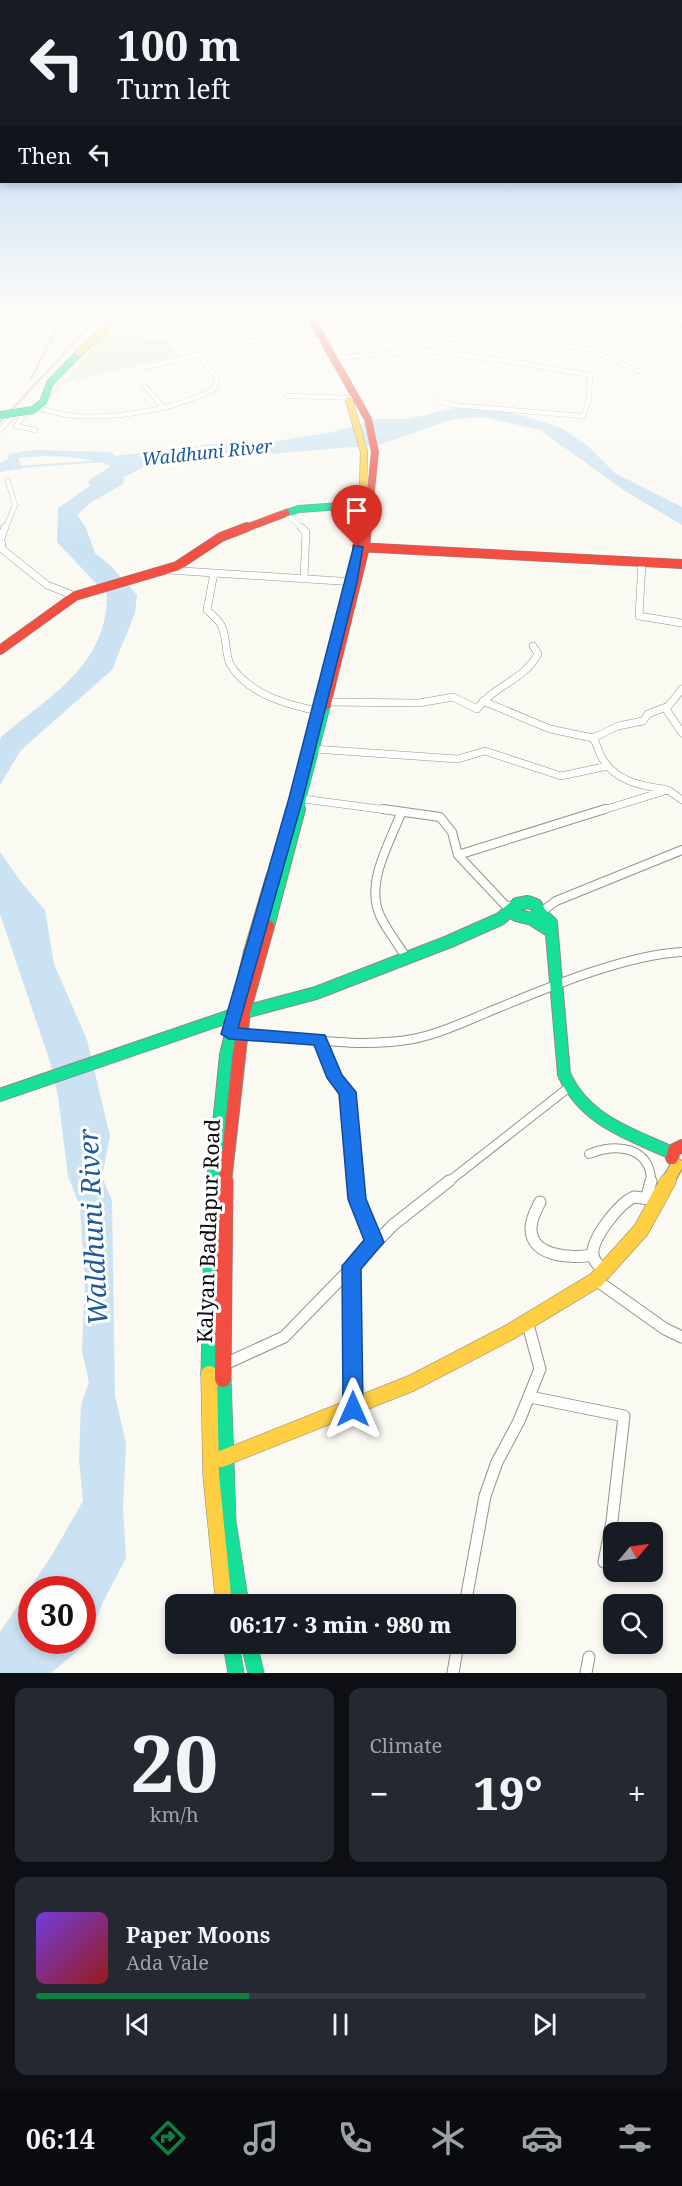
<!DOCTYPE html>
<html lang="en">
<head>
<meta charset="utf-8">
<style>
	:root { --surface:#171b24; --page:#242831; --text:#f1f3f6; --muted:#9ea1a6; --line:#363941; --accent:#0b8043 }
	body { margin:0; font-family:"Noto Serif",serif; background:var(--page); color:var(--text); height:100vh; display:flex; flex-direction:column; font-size:22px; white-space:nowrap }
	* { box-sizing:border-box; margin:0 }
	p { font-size:20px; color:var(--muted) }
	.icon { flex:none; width:33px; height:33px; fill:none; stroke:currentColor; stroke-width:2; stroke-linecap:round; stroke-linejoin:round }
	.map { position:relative; height:1673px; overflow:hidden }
	.side { display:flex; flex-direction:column; gap:15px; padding:15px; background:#0d0f14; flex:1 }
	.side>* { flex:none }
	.hud { position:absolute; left:0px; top:0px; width:682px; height:183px; box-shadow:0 3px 9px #0003; background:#171b24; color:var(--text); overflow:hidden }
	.needle { width:39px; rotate:61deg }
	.tools { position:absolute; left:603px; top:1522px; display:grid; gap:12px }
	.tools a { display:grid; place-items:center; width:60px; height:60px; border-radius:12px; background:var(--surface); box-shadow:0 3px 9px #0003; font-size:30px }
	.speed { position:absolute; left:18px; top:1576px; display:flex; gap:12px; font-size:30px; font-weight:700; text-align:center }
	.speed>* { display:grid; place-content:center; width:78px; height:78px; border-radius:50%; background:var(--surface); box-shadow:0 3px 9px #0003; line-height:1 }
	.speed .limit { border:9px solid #d22; background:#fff; color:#111 }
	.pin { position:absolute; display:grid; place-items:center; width:51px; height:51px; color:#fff; margin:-62px -26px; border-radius:50% 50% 50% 0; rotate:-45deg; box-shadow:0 0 6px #0007 }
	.pin .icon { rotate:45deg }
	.me { position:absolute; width:66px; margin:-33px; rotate:0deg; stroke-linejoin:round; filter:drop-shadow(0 0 4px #0008) }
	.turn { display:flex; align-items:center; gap:21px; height:126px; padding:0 18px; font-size:27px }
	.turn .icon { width:78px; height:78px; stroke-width:2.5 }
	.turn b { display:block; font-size:42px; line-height:51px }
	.then { display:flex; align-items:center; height:57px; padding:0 18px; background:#0003; gap:12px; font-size:22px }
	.big { font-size:45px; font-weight:800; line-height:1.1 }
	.side .tile { flex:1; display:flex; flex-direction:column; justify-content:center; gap:9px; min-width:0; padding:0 21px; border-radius:12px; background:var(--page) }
	.side .dial { align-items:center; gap:0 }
	.dial b { font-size:78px; line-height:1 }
	.song { display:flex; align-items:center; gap:18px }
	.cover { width:72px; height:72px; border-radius:9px; background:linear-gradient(135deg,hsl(260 70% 55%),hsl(0 70% 35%)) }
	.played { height:6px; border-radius:3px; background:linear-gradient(90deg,var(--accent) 35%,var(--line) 35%) }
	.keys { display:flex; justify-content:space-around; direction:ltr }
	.heat { display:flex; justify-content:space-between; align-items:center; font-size:33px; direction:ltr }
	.side .tiles { flex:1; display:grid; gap:15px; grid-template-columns:1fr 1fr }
	.tile:last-child { grid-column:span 2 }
	.trip { position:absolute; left:165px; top:1594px; width:351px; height:60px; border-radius:12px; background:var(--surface); box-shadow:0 3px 9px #0003; font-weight:800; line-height:60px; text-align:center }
	.dock { display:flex; height:96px; justify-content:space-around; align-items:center; background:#090b0e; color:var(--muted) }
	.dock .icon { width:42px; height:42px }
	.dock .active { color:var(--accent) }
	.dock b { font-size:27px; color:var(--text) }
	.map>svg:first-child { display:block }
	.industrial { fill:#f2ecef }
	.cemetery { fill:#e5ebd7 }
	.water { fill:#cbe2f2; fill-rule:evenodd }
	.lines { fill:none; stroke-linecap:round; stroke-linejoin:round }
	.stream { stroke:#cbe2f2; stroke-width:2 }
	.street-far3-casing { stroke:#949390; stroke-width:5 }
	.street-far2-casing { stroke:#949390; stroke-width:8 }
	.street-far1-casing { stroke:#949390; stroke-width:10 }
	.street-casing { stroke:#949390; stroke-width:13 }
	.fast-far3-casing { stroke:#8a8a87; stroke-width:8 }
	.fast-far2-casing { stroke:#8a8a87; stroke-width:10 }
	.fast-far1-casing { stroke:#8a8a87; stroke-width:14 }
	.fast-casing { stroke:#8a8a87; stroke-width:17 }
	.slow-far2-casing { stroke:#8a8a87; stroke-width:8 }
	.slow-far1-casing { stroke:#8a8a87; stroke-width:14 }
	.slow-casing { stroke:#8a8a87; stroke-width:17 }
	.jam-far3-casing { stroke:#8a8a87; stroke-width:8 }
	.jam-far2-casing { stroke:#8a8a87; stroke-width:10 }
	.jam-far1-casing { stroke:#8a8a87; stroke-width:14 }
	.jam-casing { stroke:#8a8a87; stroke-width:17 }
	.street-far3 { stroke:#fefefd; stroke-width:4.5 }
	.street-far2 { stroke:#fefefd; stroke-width:7 }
	.street-far1 { stroke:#fefefd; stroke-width:8 }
	.street { stroke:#fefefd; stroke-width:11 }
	.fast-far3 { stroke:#16e098; stroke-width:7 }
	.fast-far2 { stroke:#16e098; stroke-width:9 }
	.fast-far1 { stroke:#16e098; stroke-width:12 }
	.fast { stroke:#16e098; stroke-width:16 }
	.slow-far2 { stroke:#ffcf43; stroke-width:7 }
	.slow-far1 { stroke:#ffcf43; stroke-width:12 }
	.slow { stroke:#ffcf43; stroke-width:16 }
	.jam-far3 { stroke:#f24e42; stroke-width:7 }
	.jam-far2 { stroke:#f24e42; stroke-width:9 }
	.jam-far1 { stroke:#f24e42; stroke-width:12 }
	.jam { stroke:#f24e42; stroke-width:16 }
	.rail { stroke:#d5c6c5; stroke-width:2 }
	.fast-bridge-casing { stroke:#8a8a87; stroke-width:8; stroke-linecap:butt }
	.fast-bridge { stroke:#16e098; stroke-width:7 }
	.route { fill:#1a73e8; stroke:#114b97; stroke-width:1.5 }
	.labels { text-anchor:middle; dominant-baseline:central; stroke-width:6; stroke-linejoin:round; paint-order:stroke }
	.far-water-label { font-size:18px; font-style:italic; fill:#1e5b97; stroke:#fff }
	.street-label { font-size:21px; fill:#0d0d0d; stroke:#fff }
	.near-water-label { font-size:27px; font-style:italic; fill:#1e5b97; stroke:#fff }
</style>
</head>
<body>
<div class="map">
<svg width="682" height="1673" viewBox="0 0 682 1673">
	<rect width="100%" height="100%" fill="#faf9f2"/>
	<!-- industrial -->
	<path class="industrial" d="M358 315H600V321L373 330Z"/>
	<!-- cemetery -->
	<path class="cemetery" d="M104 336 165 339 180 356 63 383Z"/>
	<!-- water -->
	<path class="water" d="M459 407 507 411 562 428 589 447 615 473 682 507V525L625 491 540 430 484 417 453 419 379 445 150 464 124 477 123 484 90 503 77 515 86 528 95 553 110 565 137 595 135 613 112 670 21 750 0 785V740L2 736C50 696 107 665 107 595L57 542 58 508 90 486 88 481 111 466C84 455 47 455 18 458L22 469 0 472V463L8 459 9 454 35 450 110 452 115 456 230 442 278 441 333 432 377 419H408Z
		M0 852 21 882 45 910 54 964 87 1040 110 1136 102 1177 112 1200 115 1396 126 1443 123 1507 126 1558 103 1602 88 1642 51 1673H0V1632L52 1555 83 1501 79 1459 81 1405 89 1382 82 1351 85 1280 80 1207 68 1176 58 1096 50 1062 0 914ZM32 1590H82V1641H32Z"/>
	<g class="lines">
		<!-- stream -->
		<path class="stream" d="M20 467 103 461"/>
		<defs>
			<path id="street-far3" d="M244 325 306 319
				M234 333 235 344
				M409 349 515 362 590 375 589 400 583 416 452 405 437 400
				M253 358 276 350 275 342
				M332 358 397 353 448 339 482 336 532 345 556 344 588 349 638 371
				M142 368 202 354
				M144 385 162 406
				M48 396 63 374
				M287 396 355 398
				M38 408C50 411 62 415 75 416 115 419 180 409 215 388L217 378 203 360 202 354C237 335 285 341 323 340
				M24 415 16 426 35 430
				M0 430 11 418 32 412
				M284 512 303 529
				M5 529 15 505 8 481"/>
			<path id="street-far2" d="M5 527 1 538 2 549 47 585 75 596
				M301 527 306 532 304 577
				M642 562 639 616 682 623
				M168 570 355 582
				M214 573 207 610C212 615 220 621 222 627 227 638 225 653 230 664 248 695 291 706 323 712
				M682 689 666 709 682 733
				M483 701 550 729 593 738C597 744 598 750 601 756 613 780 640 786 664 789
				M326 702 419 703 453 697 477 709C497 683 522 682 538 654L533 646
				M593 738 618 726 643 721 648 714 666 707
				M314 749 458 759 485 751 561 776 608 766
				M296 798 394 811
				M600 811 668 790 682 800"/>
			<path id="street-far1" d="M383 809 440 817 452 832 458 855 505 905 514 907
				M401 813C391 840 369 876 377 907 381 924 398 943 407 959
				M458 855 605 809
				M540 913 556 901 682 850
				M239 1034C293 1037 359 1049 413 1039 438 1034 462 1023 486 1013 542 990 623 955 682 952
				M319 1039 336 1078 347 1092 355 1183
				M589 1154C616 1142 652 1147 651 1183
				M447 1183 568 1088"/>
			<path id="street" d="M355 1181 357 1199 374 1242
				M647 1196 651 1181
				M540 1202C536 1210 531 1219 531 1228 530 1257 573 1259 592 1255
				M352 1266 353 1408
				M604 1270C599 1266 594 1262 593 1255 591 1238 620 1203 634 1197L658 1200
				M596 1280 665 1329 682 1337
				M225 1364 284 1337 393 1225 449 1181
				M530 1397 624 1416 612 1521 604 1562
				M465 1605 485 1496 497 1462 519 1421 540 1369 527 1321
				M453 1673 458 1644
				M586 1673 589 1657"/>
			<path id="fast-far3" d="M286 513 299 509 369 504"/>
			<path id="fast-far2" d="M298 811 326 705"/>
			<path id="fast-far1" d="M528 902 536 905 540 913 532 919 516 915 514 910 517 904Z
				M540 913 551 923 564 1074C584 1120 630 1134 672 1153
				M532 919 551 931
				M268 926 299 809
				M0 1095 233 1015 316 993 448 942 500 919 514 907
				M213 1183 226 1055 250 952"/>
			<path id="fast" d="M209 1374 213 1181
				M223 1379 228 1522 241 1605
				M231 1644 236 1673
				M249 1644 256 1673"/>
			<path id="slow-far2" d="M75 357 120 315
				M349 400 364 452 363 491"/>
			<path id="slow-far1" d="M250 952 272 878
				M667 1183 677 1165"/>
			<path id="slow" d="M209 1374 211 1475 224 1605
				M221 1459 412 1383 510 1332 596 1280 641 1230 668 1181"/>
			<path id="jam-far3" d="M309 315 368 419 375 452 367 529
				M243 529 286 513"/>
			<path id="jam-far2" d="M357 547 682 564
				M0 650 75 596 177 566 221 537 247 527
				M326 705 365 547 367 527"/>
			<path id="jam-far1" d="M672 1158 674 1150 682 1146
				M225 1183 244 1012 268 926"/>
			<path id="jam" d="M223 1379 225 1181"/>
		</defs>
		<!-- street-far3 casing -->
		<use href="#street-far3" class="street-far3-casing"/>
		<!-- street-far2 casing -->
		<use href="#street-far2" class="street-far2-casing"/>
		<!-- street-far1 casing -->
		<use href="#street-far1" class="street-far1-casing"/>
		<!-- street casing -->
		<use href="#street" class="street-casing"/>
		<!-- fast-far3 casing -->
		<use href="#fast-far3" class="fast-far3-casing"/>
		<!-- fast-far2 casing -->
		<use href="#fast-far2" class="fast-far2-casing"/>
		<!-- fast-far1 casing -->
		<use href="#fast-far1" class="fast-far1-casing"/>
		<!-- fast casing -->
		<use href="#fast" class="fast-casing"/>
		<!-- slow-far2 casing -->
		<use href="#slow-far2" class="slow-far2-casing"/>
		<!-- slow-far1 casing -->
		<use href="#slow-far1" class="slow-far1-casing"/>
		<!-- slow casing -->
		<use href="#slow" class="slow-casing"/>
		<!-- jam-far3 casing -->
		<use href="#jam-far3" class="jam-far3-casing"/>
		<!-- jam-far2 casing -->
		<use href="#jam-far2" class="jam-far2-casing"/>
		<!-- jam-far1 casing -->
		<use href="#jam-far1" class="jam-far1-casing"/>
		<!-- jam casing -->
		<use href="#jam" class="jam-casing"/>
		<!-- street-far3 -->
		<use href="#street-far3" class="street-far3"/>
		<!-- street-far2 -->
		<use href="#street-far2" class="street-far2"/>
		<!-- street-far1 -->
		<use href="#street-far1" class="street-far1"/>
		<!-- street -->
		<use href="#street" class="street"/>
		<!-- fast-far3 -->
		<use href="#fast-far3" class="fast-far3"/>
		<!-- fast-far2 -->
		<use href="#fast-far2" class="fast-far2"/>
		<!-- fast-far1 -->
		<use href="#fast-far1" class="fast-far1"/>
		<!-- fast -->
		<use href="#fast" class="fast"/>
		<!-- slow-far2 -->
		<use href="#slow-far2" class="slow-far2"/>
		<!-- slow-far1 -->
		<use href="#slow-far1" class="slow-far1"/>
		<!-- slow -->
		<use href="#slow" class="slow"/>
		<!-- jam-far3 -->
		<use href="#jam-far3" class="jam-far3"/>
		<!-- jam-far2 -->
		<use href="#jam-far2" class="jam-far2"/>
		<!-- jam-far1 -->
		<use href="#jam-far1" class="jam-far1"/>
		<!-- jam -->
		<use href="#jam" class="jam"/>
		<!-- rail -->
		<path class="rail" d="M652 315 682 327
			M31 379 64 315
			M0 422 100 315"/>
		<defs>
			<path id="fast-bridge" d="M0 415 33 410 43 402 50 383 75 357"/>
		</defs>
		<!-- fast-bridge casing -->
		<use href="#fast-bridge" class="fast-bridge-casing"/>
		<!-- fast-bridge -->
		<use href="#fast-bridge" class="fast-bridge"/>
	</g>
	<!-- sky -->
	<linearGradient id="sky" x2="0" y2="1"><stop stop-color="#9cc6ec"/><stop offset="0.57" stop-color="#fdfcf9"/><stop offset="1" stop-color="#fdfcf9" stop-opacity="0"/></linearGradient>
	<rect width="682" height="549" fill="url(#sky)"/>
	<!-- route -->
	<path class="route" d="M354 545 363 547 357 582 303 798 238 1028 325 1035 342 1075 356 1092 366 1199 384 1242 361 1269 363 1409 360 1415 353 1418 346 1415 343 1409 342 1266 364 1240 348 1199 339 1094 327 1078 314 1045 229 1039 221 1034 289 798Z"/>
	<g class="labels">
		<!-- far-water labels -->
		<g class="far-water-label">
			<text transform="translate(207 452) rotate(-6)">Waldhuni River</text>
		</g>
		<!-- street labels -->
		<g class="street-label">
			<text transform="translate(208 1231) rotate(-88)">Kalyan Badlapur Road</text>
		</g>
		<!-- near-water labels -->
		<g class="near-water-label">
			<text transform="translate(92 1227) rotate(-93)">Waldhuni River</text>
		</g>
	</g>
</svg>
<div class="tools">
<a><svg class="needle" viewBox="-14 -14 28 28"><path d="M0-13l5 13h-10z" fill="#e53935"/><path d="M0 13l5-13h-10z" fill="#9ea1a6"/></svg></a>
<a><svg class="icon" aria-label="search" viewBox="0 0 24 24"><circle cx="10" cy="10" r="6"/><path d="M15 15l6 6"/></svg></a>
</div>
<div class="speed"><div class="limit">30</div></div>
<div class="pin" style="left:357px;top:547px;background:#d93025"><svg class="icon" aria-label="arrive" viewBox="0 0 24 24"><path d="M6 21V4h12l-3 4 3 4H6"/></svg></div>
<svg class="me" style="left:353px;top:1409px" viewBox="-20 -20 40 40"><path d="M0-17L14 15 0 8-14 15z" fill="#1a73e8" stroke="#fff" stroke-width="4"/></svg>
<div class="trip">06:17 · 3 min · 980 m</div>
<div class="hud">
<div class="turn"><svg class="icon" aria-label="left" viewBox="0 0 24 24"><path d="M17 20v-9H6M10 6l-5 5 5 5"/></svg><div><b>100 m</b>Turn left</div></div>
<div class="then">Then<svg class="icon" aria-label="left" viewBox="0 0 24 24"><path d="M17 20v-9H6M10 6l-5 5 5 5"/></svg></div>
</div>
</div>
<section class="side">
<div class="tiles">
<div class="tile dial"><b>20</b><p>km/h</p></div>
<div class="tile"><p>Climate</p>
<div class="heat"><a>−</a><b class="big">19°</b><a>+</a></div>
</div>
<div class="tile">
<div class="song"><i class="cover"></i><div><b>Paper Moons</b><p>Ada Vale</p></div></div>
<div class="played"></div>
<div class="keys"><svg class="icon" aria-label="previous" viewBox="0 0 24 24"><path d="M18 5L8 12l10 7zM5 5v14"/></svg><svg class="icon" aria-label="pause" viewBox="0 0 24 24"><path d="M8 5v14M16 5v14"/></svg><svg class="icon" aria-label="next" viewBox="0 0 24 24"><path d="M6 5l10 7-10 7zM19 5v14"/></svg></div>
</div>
</div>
</section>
<nav class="dock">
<b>06:14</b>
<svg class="icon active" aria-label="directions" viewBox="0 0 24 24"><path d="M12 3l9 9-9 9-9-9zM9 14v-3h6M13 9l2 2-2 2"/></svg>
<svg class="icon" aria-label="music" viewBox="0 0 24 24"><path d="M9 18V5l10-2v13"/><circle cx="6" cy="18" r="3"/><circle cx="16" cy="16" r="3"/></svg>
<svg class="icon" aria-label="phone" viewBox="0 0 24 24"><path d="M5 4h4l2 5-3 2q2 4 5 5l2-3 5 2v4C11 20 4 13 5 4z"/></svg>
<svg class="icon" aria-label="climate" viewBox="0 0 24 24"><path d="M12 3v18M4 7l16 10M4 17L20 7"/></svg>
<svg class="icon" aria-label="car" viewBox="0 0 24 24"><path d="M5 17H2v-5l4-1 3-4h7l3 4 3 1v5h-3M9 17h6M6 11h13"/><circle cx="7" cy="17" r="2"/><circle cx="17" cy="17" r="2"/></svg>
<svg class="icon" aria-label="filters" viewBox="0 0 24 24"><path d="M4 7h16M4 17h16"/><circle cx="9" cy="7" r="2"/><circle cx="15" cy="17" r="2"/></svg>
</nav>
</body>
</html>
